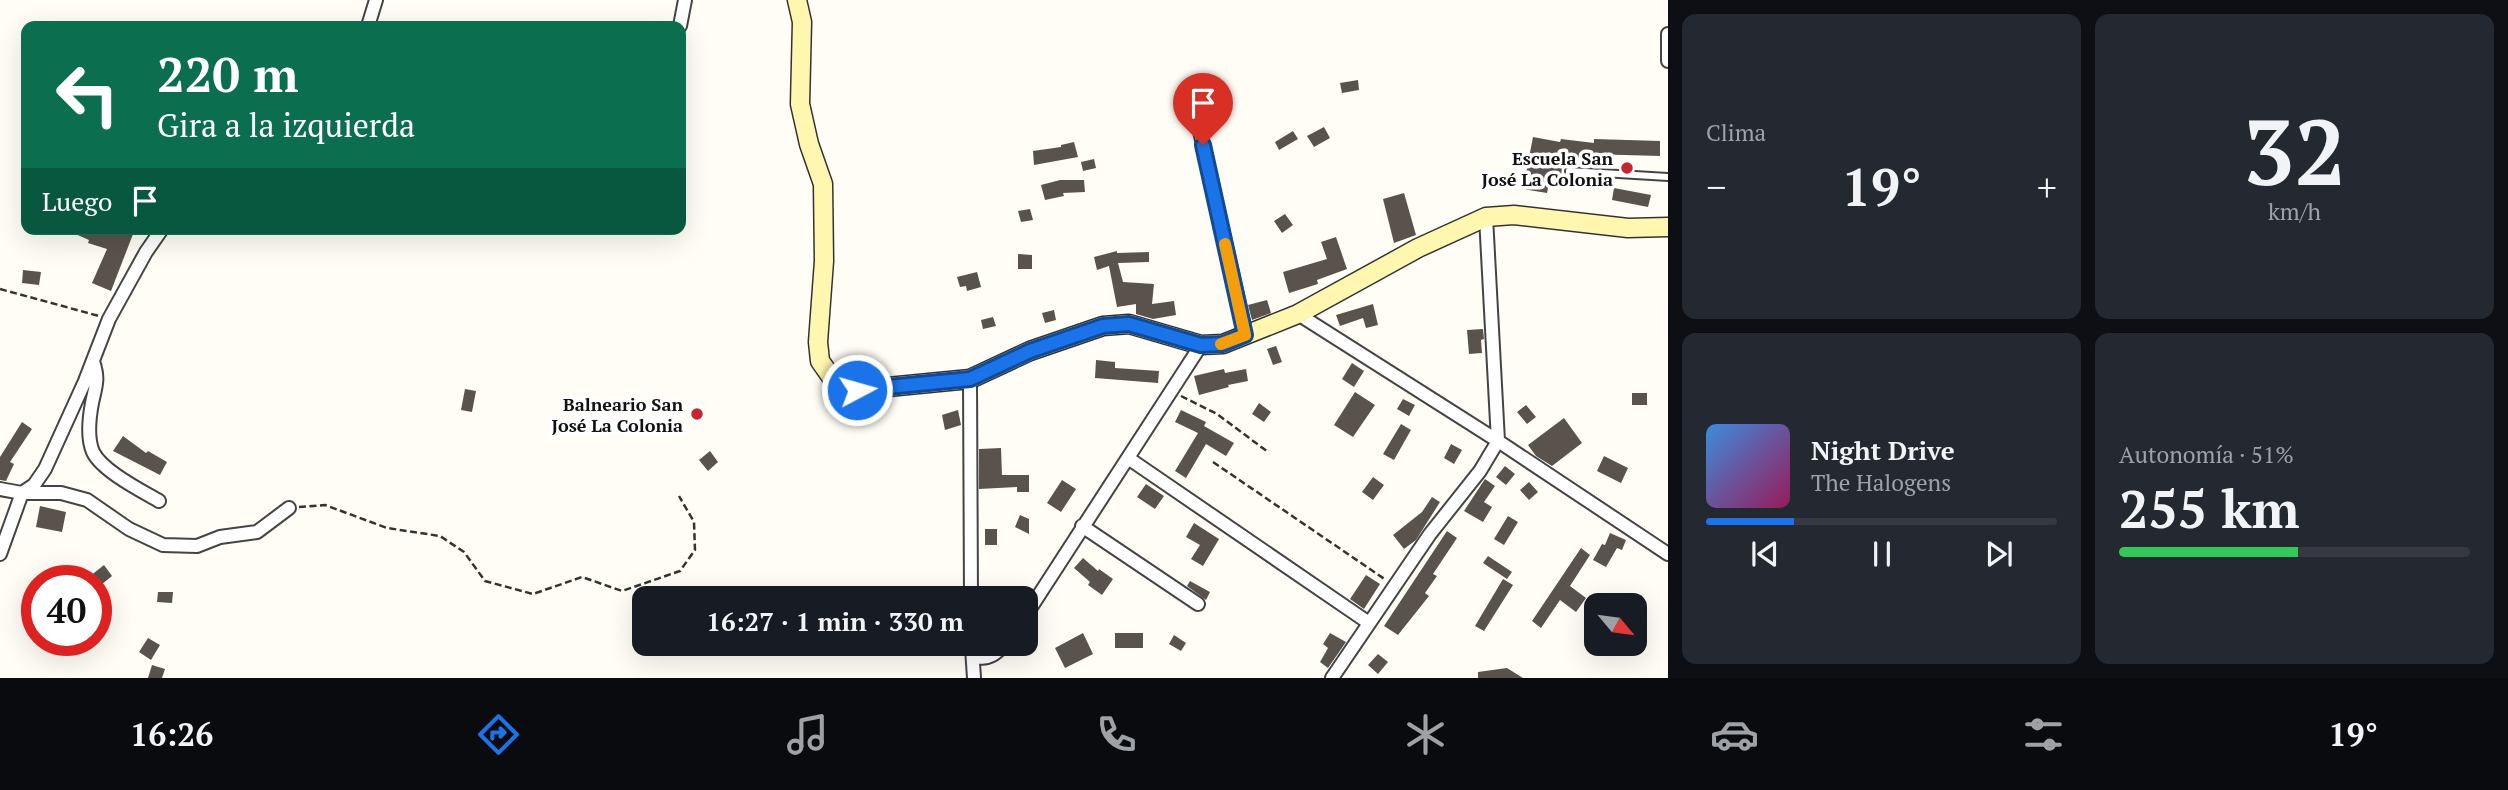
<!DOCTYPE html>
<html lang="es">
<head>
<meta charset="utf-8">
<style>
	:root { --surface:#171b24; --page:#242831; --text:#f1f3f6; --muted:#9ea1a6; --line:#363941; --accent:#1a73e8 }
	body { margin:0; font-family:"PT Serif",serif; background:var(--page); color:var(--text); height:100vh; display:flex; flex-direction:column; font-size:26px; white-space:nowrap }
	* { box-sizing:border-box; margin:0 }
	p { font-size:23px; color:var(--muted) }
	.icon { flex:none; width:38px; height:38px; fill:none; stroke:currentColor; stroke-width:2; stroke-linecap:round; stroke-linejoin:round }
	.map { position:relative; flex:1; overflow:hidden }
	.details { display:flex; flex-direction:column; gap:14px; padding:14px; background:#0d0f14; width:840px }
	.details>* { flex:none }
	.hud { position:absolute; left:21px; top:21px; width:665px; height:214px; border-radius:14px; box-shadow:0 7px 28px #0002; background:#0b6e4f; color:#fff; overflow:hidden }
	.needle { width:46px; rotate:119deg }
	.tools { position:absolute; left:1584px; top:593px; display:grid; gap:14px }
	.tools a { display:grid; place-items:center; width:63px; height:63px; border-radius:14px; background:var(--surface); box-shadow:0 7px 28px #0002; font-size:35px }
	.speed { position:absolute; left:21px; top:565px; display:flex; gap:14px; font-size:35px; font-weight:700; text-align:center }
	.speed>* { display:grid; place-content:center; width:91px; height:91px; border-radius:50%; background:var(--surface); box-shadow:0 7px 28px #0002; line-height:1 }
	.speed .limit { border:10px solid #d22; background:#fff; color:#111 }
	.pin { position:absolute; display:grid; place-items:center; width:60px; height:60px; color:#fff; margin:-72px -30px; border-radius:50% 50% 50% 0; rotate:-45deg; box-shadow:0 0 7px #0007 }
	.pin .icon { rotate:45deg }
	.me { position:absolute; width:77px; margin:-38px; rotate:84deg; stroke-linejoin:round; filter:drop-shadow(0 0 5px #0008) }
	.turn { display:flex; align-items:center; gap:24px; height:147px; padding:0 21px; font-size:32px }
	.turn .icon { width:91px; height:91px; stroke-width:2.5 }
	.turn b { display:block; font-size:49px; line-height:60px }
	.then { display:flex; align-items:center; height:66px; padding:0 21px; background:#0003; gap:14px; font-size:26px }
	.big { font-size:52px; font-weight:700; line-height:1.1 }
	.details .tile { flex:1; display:flex; flex-direction:column; justify-content:center; gap:10px; min-width:0; padding:0 24px; border-radius:14px; background:var(--page) }
	.details .dial { align-items:center; gap:0 }
	.dial b { font-size:91px; line-height:1 }
	.song { display:flex; align-items:center; gap:21px }
	.cover { width:84px; height:84px; border-radius:10px; background:linear-gradient(135deg,hsl(210 70% 55%),hsl(330 70% 35%)) }
	.played { height:7px; border-radius:4px; background:linear-gradient(90deg,var(--accent) 25%,var(--line) 25%) }
	.keys { display:flex; justify-content:space-around; direction:ltr }
	.heat { display:flex; justify-content:space-between; align-items:center; font-size:38px; direction:ltr }
	.charge { height:10px; border-radius:5px; background:linear-gradient(90deg,#34c759 51%,var(--line) 0) }
	.details .tiles { flex:1; display:grid; gap:14px; grid-template-columns:repeat(2,1fr) }
	.trip { position:absolute; left:632px; top:586px; width:406px; height:70px; border-radius:14px; background:var(--surface); box-shadow:0 7px 28px #0002; font-weight:700; line-height:70px; text-align:center }
	.tabs { display:flex; height:112px; justify-content:space-around; align-items:center; background:#090b0e; color:var(--muted) }
	.tabs .icon { width:49px; height:49px }
	.tabs .current { color:var(--accent) }
	.tabs b { font-size:32px; color:var(--text) }
	main { display:flex; flex:1; min-height:0 }
	.map>svg:first-child { display:block }
	.building { fill:#5a524d }
	.lines { fill:none; stroke-linecap:round; stroke-linejoin:round }
	.lane-casing { stroke:#444; stroke-width:10 }
	.street-casing { stroke:#444; stroke-width:16 }
	.secondary-casing { stroke:#333; stroke-width:21 }
	.path { stroke:#333; stroke-width:2.5; stroke-dasharray:7 3.5; stroke-linecap:butt }
	.lane { stroke:#fff; stroke-width:6 }
	.street { stroke:#fff; stroke-width:12 }
	.secondary { stroke:#fff6b0; stroke-width:18 }
	.route-casing { stroke:#114b97; stroke-width:18 }
	.route { stroke:#1a73e8; stroke-width:12 }
	.slow { stroke:#f59e0b; stroke-width:12 }
	.poi-dot { fill:#c4262e; stroke:#fff; stroke-width:2.5 }
	.labels { text-anchor:middle; dominant-baseline:central; stroke-width:7; stroke-linejoin:round; paint-order:stroke }
	.poi-label { font-size:18px; font-weight:bold; fill:#111; stroke:#fff; text-anchor:end }
</style>
</head>
<body>
<main>
<div class="map">
<svg width="1668" height="678" viewBox="0 0 1668 678">
	<rect width="100%" height="100%" fill="#fffdf5"/>
	<!-- building -->
	<path class="building" d="M1358 80 1359 90 1342 93 1340 83Z
		M1324 127 1330 138 1314 147 1307 136Z
		M1293 131 1298 139 1279 150 1275 142Z
		M1533 137 1560 142 1561 139 1594 143V139L1660 141V156L1588 154V159L1564 155 1560 181 1550 179 1547 193 1523 189Z
		M1074 142 1078 157 1034 165 1033 151 1061 147V145Z
		M1094 159 1096 168 1083 171 1081 162Z
		M1060 180H1084L1085 192 1063 193 1064 196 1045 200 1041 185Z
		M1614 188 1651 195 1648 207 1612 200Z
		M1404 193 1416 235 1394 243 1383 199Z
		M1030 209 1033 220 1021 222 1018 211Z
		M1285 214 1293 225 1282 233 1274 221Z
		M64 229H135L111 291 92 283 107 249 88 243 89 240Z
		M1336 237 1347 269 1317 280 1318 284 1289 293 1283 272 1327 259 1321 242Z
		M1117 251V253L1149 252V262L1118 263 1123 282 1154 284 1152 304 1174 301 1176 315 1153 319 1136 314V304L1117 307 1109 266 1097 270 1094 257Z
		M1018 254 1032 255V269H1018Z
		M23 270 41 272 39 285 22 283Z
		M977 272 981 287 967 291 966 286 960 287 957 277Z
		M1267 300 1271 313 1252 320 1248 305Z
		M1373 304 1378 325 1366 328 1363 318 1340 326 1336 315Z
		M1054 310 1056 320 1045 323 1042 313Z
		M993 317 996 326 983 329 981 320Z
		M1483 329 1484 339 1481 340 1482 353 1469 354 1467 330Z
		M1276 346 1282 362 1273 365 1267 349Z
		M1096 360 1115 362V368L1159 371 1158 383 1095 378Z
		M1352 363 1364 371 1354 387 1342 379Z
		M1224 369 1225 373 1246 369 1248 381 1228 385 1229 387 1199 395 1194 376Z
		M465 389 476 391 472 412 461 410Z
		M1355 392 1375 405 1353 437 1334 425Z
		M1632 393H1647V405H1632Z
		M1403 399 1415 405 1409 416 1397 409Z
		M1259 403 1271 412 1264 422 1252 414Z
		M1526 405 1536 417 1527 424 1517 412Z
		M958 410 961 425 945 430 942 415Z
		M1181 410 1206 422 1204 426 1234 443 1226 456 1206 444 1186 478 1175 471 1198 433 1175 422Z
		M1564 418 1582 443 1552 466 1536 456 1528 445Z
		M22 422 32 429 10 462 14 464 6 481 0 480V457Z
		M1401 424 1411 430 1394 460 1383 454Z
		M123 436 146 453 148 451 167 462 160 475 113 451Z
		M1451 444 1462 450 1454 464 1444 458Z
		M1001 448 1002 475H1029V492H1017V487L979 489V449Z
		M710 451 718 462 708 471 699 460Z
		M1604 456 1628 468 1621 483 1597 471Z
		M1505 466 1515 474 1506 485 1496 477Z
		M1373 477 1384 485 1373 500 1362 492Z
		M1485 479 1495 486 1484 502 1492 507 1483 522 1464 511Z
		M1062 480 1076 489 1061 512 1047 503Z
		M1529 482 1538 492 1529 500 1520 490Z
		M1146 484 1164 496 1155 509 1137 497Z
		M1432 497 1440 502 1416 540 1404 549 1393 535 1422 512Z
		M40 506 66 512 62 532 36 527Z
		M1020 515 1029 519V534L1015 527Z
		M1508 516 1518 522 1504 545 1494 539Z
		M1194 523 1219 539 1203 566 1191 559 1200 545 1186 537Z
		M985 529H997V545H985Z
		M1447 531 1457 538 1433 574 1437 576 1425 593 1429 596 1398 635 1384 626Z
		M1610 533 1626 540 1622 550 1617 548 1606 567 1593 560 1602 544 1605 545Z
		M1581 548 1590 555 1570 586 1586 598 1576 612 1560 600 1541 628 1532 621Z
		M1488 556 1512 572 1507 579 1483 563Z
		M1083 558 1098 571 1099 569 1113 579 1102 595 1088 585 1090 582 1074 568Z
		M104 565 112 576 96 589V581H84Z
		M1366 575 1380 584 1364 609 1350 599Z
		M1503 579 1513 585 1484 631 1475 626Z
		M1190 581 1210 592 1206 600 1187 586Z
		M158 592H173L172 603 157 602Z
		M1083 633 1093 654 1065 668 1055 648Z
		M1115 633H1143V648H1115Z
		M1330 633 1346 642 1328 668 1320 662 1328 648 1323 644Z
		M1174 635 1186 643 1181 651 1169 644Z
		M148 638 160 645 151 660 139 652Z
		M1378 654 1388 662 1378 674 1368 665Z
		M152 665 165 669 162 678H148Z
		M1507 668 1523 678H1478V672Z"/>
	<g class="lines">
		<defs>
			<path id="lane" d="M1569 171 1668 177"/>
			<path id="street" d="M368 26 376 0
				M680 26 685 0
				M1668 34V61
				M1197 118 1246 335
				M1298 314 1498 441 1668 554
				M93 361C99 380 96 384 92 403 89 419 87 438 93 452 102 471 142 491 159 501
				M970 379 971 598
				M1128 458 1369 623
				M0 489 22 493 34 485 45 469 85 381 109 319 146 252 162 229
				M1082 526 1198 604
				M0 554 22 493H61L87 500 129 529 163 545 197 546 220 537 257 532 289 508
				M1026 615 1201 345
				M972 648 974 678
				M972 651 977 657C989 660 997 653 1005 644
				M1332 678 1430 534 1480 471 1498 441 1486 217"/>
			<path id="secondary" d="M797 0 802 22 800 104 809 144 823 184 824 261 818 342 820 361 834 381 857 390 970 379 1030 351 1103 326 1129 324 1201 345 1223 344 1298 314 1418 248 1486 217 1514 215 1628 228 1668 227"/>
		</defs>
		<!-- lane casing -->
		<use href="#lane" class="lane-casing"/>
		<!-- street casing -->
		<use href="#street" class="street-casing"/>
		<!-- secondary casing -->
		<use href="#secondary" class="secondary-casing"/>
		<!-- path -->
		<path class="path" d="M0 289 99 316
			M1181 396 1217 414 1268 452
			M1213 462 1386 580
			M299 507 325 505 387 528 440 536 464 552 485 581 533 594 582 577 622 591 680 571 695 550 694 522 679 496"/>
		<!-- lane -->
		<use href="#lane" class="lane"/>
		<!-- street -->
		<use href="#street" class="street"/>
		<!-- secondary -->
		<use href="#secondary" class="secondary"/>
	</g>
	<g class="lines">
		<defs>
			<path id="route" d="M857 390 970 379 1030 351 1103 326 1129 324 1201 345 1223 344 1245 335 1203 145"/>
		</defs>
		<!-- route casing -->
		<use href="#route" class="route-casing"/>
		<!-- route -->
		<use href="#route" class="route"/>
		<!-- slow -->
		<path class="slow" d="M1221 344 1245 335 1225 244"/>
	</g>
	<!-- markers -->
	<g class="poi-dot">
		<circle cx="1627" cy="168" r="7"/>
		<circle cx="697" cy="414" r="7"/>
	</g>
	<g class="labels">
		<!-- poi labels -->
		<g class="poi-label">
			<text x="1613" y="158">Escuela San<tspan x="1613" dy="21">José La Colonia</tspan></text>
			<text x="683" y="404">Balneario San<tspan x="683" dy="21">José La Colonia</tspan></text>
		</g>
	</g>
</svg>
<div class="tools">
<a><svg class="needle" viewBox="-14 -14 28 28"><path d="M0-13l5 13h-10z" fill="#e53935"/><path d="M0 13l5-13h-10z" fill="#9ea1a6"/></svg></a>
</div>
<div class="speed"><div class="limit">40</div></div>
<div class="pin" style="left:1203px;top:145px;background:#d93025"><svg class="icon" aria-label="arrive" viewBox="0 0 24 24"><path d="M6 21V4h12l-3 4 3 4H6"/></svg></div>
<svg class="me" style="left:857px;top:390px" viewBox="-20 -20 40 40"><circle r="17" fill="#1a73e8" stroke="#fff" stroke-width="3"/><path d="M0-11L8 9 0 5-8 9z" fill="#fff"/></svg>
<div class="trip">16:27 · 1 min · 330 m</div>
<div class="hud">
<div class="turn"><svg class="icon" aria-label="left" viewBox="0 0 24 24"><path d="M17 20v-9H6M10 6l-5 5 5 5"/></svg><div><b>220 m</b>Gira a la izquierda</div></div>
<div class="then">Luego<svg class="icon" aria-label="arrive" viewBox="0 0 24 24"><path d="M6 21V4h12l-3 4 3 4H6"/></svg></div>
</div>
</div>
<section class="details">
<div class="tiles">
<div class="tile"><p>Clima</p>
<div class="heat"><a>−</a><b class="big">19°</b><a>+</a></div>
</div>
<div class="tile dial"><b>32</b><p>km/h</p></div>
<div class="tile">
<div class="song"><i class="cover"></i><div><b>Night Drive</b><p>The Halogens</p></div></div>
<div class="played"></div>
<div class="keys"><svg class="icon" aria-label="previous" viewBox="0 0 24 24"><path d="M18 5L8 12l10 7zM5 5v14"/></svg><svg class="icon" aria-label="pause" viewBox="0 0 24 24"><path d="M8 5v14M16 5v14"/></svg><svg class="icon" aria-label="next" viewBox="0 0 24 24"><path d="M6 5l10 7-10 7zM19 5v14"/></svg></div>
</div>
<div class="tile"><p>Autonomía · 51%</p><b class="big">255 km</b><div class="charge"></div></div>
</div>
</section>
</main>
<nav class="tabs">
<b>16:26</b>
<svg class="icon current" aria-label="directions" viewBox="0 0 24 24"><path d="M12 3l9 9-9 9-9-9zM9 14v-3h6M13 9l2 2-2 2"/></svg>
<svg class="icon" aria-label="music" viewBox="0 0 24 24"><path d="M9 18V5l10-2v13"/><circle cx="6" cy="18" r="3"/><circle cx="16" cy="16" r="3"/></svg>
<svg class="icon" aria-label="phone" viewBox="0 0 24 24"><path d="M5 4h4l2 5-3 2q2 4 5 5l2-3 5 2v4C11 20 4 13 5 4z"/></svg>
<svg class="icon" aria-label="climate" viewBox="0 0 24 24"><path d="M12 3v18M4 7l16 10M4 17L20 7"/></svg>
<svg class="icon" aria-label="car" viewBox="0 0 24 24"><path d="M5 17H2v-5l4-1 3-4h7l3 4 3 1v5h-3M9 17h6M6 11h13"/><circle cx="7" cy="17" r="2"/><circle cx="17" cy="17" r="2"/></svg>
<svg class="icon" aria-label="filters" viewBox="0 0 24 24"><path d="M4 7h16M4 17h16"/><circle cx="9" cy="7" r="2"/><circle cx="15" cy="17" r="2"/></svg>
<b>19°</b>
</nav>
</body>
</html>
